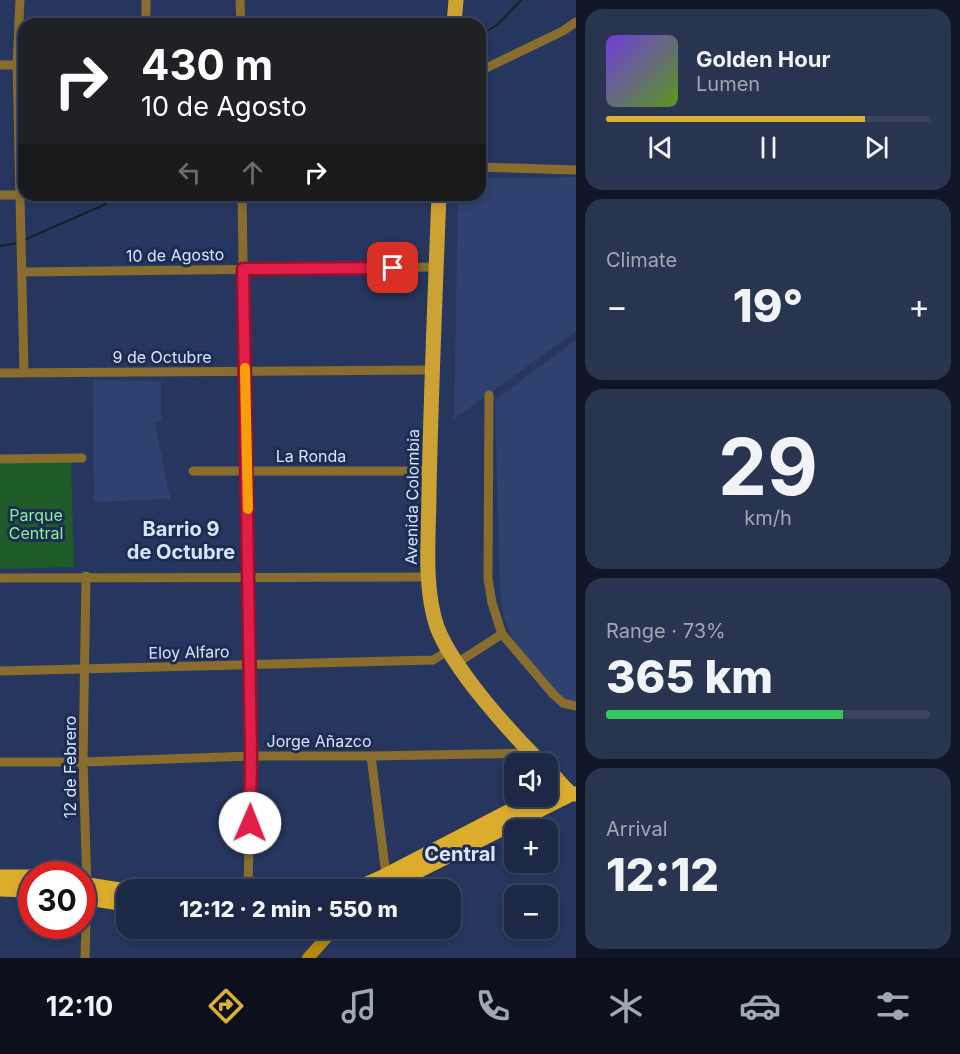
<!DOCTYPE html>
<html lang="en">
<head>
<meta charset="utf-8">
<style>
	:root { --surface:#1c2846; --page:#293451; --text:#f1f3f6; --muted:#a0a6b3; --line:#3a445f; --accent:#e0b034 }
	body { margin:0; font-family:Inter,sans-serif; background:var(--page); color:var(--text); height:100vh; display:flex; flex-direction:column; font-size:22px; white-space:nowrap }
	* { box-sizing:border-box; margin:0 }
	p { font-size:20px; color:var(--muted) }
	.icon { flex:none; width:33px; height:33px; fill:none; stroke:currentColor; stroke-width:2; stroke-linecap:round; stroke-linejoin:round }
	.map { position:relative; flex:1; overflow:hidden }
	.drawer { display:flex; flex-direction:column; gap:9px; padding:9px; background:#0f1626; width:384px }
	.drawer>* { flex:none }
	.guide { position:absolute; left:18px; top:18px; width:468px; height:183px; border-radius:18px; box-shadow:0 3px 9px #0003,0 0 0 2px var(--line); background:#202124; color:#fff; overflow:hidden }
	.controls { position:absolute; left:504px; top:753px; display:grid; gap:12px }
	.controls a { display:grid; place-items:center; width:54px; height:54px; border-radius:12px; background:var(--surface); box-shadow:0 3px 9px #0003,0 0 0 2px var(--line); font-size:30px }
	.speed { position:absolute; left:18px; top:861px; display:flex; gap:12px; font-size:30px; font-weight:700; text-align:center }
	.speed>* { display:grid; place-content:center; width:78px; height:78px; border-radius:50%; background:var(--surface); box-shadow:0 3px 9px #0003,0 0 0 2px var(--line); line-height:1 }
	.speed .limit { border:9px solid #d22; background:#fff; color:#111 }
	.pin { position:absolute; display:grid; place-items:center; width:51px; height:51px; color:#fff; margin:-26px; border-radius:12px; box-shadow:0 3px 9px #0006 }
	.me { position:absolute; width:66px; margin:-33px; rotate:1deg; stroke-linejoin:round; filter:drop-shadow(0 0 4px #0008) }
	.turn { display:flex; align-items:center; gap:21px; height:126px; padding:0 24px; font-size:27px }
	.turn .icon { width:78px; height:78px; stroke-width:2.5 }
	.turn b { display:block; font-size:42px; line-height:51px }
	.lanes { display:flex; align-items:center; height:57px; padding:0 24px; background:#0003; justify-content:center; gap:30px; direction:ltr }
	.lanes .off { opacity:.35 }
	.big { font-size:45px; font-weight:800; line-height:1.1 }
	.drawer .card { flex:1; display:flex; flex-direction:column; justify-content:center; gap:9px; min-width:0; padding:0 21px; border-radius:18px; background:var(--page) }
	.drawer .dial { align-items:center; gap:0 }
	.dial b { font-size:78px; line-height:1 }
	.song { display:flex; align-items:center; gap:18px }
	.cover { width:72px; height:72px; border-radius:9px; background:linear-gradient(135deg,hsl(260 70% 55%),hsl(90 70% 35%)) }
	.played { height:6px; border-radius:3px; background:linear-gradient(90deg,var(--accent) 80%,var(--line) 80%) }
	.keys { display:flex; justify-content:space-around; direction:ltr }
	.heat { display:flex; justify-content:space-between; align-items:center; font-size:33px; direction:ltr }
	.charge { height:9px; border-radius:4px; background:linear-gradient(90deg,#34c759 73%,var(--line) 0) }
	.trip { position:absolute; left:116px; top:879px; width:345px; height:60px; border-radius:18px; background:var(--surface); box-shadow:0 3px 9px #0003,0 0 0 2px var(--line); font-weight:800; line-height:60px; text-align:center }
	.tab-bar { display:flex; height:96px; justify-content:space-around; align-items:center; background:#0b101c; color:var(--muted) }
	.tab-bar .icon { width:42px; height:42px }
	.tab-bar .active { color:var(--accent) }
	.tab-bar b { font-size:27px; color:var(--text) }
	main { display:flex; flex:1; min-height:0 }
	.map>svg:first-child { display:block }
	.built { fill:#2e416f }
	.green { fill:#1e5b28 }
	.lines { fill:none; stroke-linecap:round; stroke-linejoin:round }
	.stream { stroke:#0f2426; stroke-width:2 }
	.minor { stroke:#886d2e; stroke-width:9 }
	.secondary { stroke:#b48a08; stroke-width:12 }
	.primary { stroke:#cda234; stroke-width:15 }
	.trunk { stroke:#dcac2d; stroke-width:15 }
	.route-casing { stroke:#92132f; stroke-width:15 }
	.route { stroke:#e11d48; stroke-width:10 }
	.slow { stroke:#f59e0b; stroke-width:10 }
	.labels { text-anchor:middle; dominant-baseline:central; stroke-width:6; stroke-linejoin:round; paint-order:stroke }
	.street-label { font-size:16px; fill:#d8e3fc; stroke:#1d2c53 }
	.park-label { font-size:16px; fill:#86f292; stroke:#1d2c53 }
	.quarter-label { font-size:20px; font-weight:bold; fill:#d8e3fc; stroke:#1d2c53 }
</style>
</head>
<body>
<main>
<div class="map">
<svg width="576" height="958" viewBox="0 0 576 958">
	<rect width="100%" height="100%" fill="#26365e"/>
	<!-- built -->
	<path class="built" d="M576 177V331L454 419 458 195H480V178Z
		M576 340V709L562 703 513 639 505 621 500 592 495 400Z
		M93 380 161 381V420L155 423 170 499 94 502Z"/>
	<!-- green -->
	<path class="green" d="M0 462H71L74 567 0 569Z"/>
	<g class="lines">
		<!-- stream -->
		<path class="stream" d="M480 36 498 24 521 0
			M24 240 106 204
			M0 246 18 243"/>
		<!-- minor -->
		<path class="minor" d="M20 0 17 65 24 373
			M146 0V24
			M240 0 241 24
			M0 65H24
			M480 71 563 31 576 22
			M480 167 576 170
			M0 195H25
			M242 195 251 756 248 890
			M23 272 436 267
			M0 373 433 370
			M489 395 488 579 492 603 502 634 553 694 563 703 576 706
			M0 459 82 458
			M193 471H430
			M0 578 428 577
			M457 663 502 634
			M0 671 433 660 448 651
			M371 756 386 875
			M0 762H83L251 756H371L531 753
			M85 958 87 885 83 762 86 576"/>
		<!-- secondary -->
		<path class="secondary" d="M308 958 335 928"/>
		<!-- primary -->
		<path class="primary" d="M454 24 456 0
			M439 195C435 294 431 392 429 491 429 534 423 586 437 627 453 669 509 731 542 764
			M548 769 562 785"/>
		<!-- trunk -->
		<path class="trunk" d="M548 792 562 785 571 794
			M0 877H32
			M82 884 126 891
			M0 889 32 890
			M353 890 381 878 539 796
			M380 890 571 794H576
			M82 897 126 904"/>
	</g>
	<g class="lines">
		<defs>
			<path id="route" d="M250 823 251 756 243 269 393 268"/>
		</defs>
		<!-- route casing -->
		<use href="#route" class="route-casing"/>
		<!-- route -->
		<use href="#route" class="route"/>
		<!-- slow -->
		<path class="slow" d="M245 368 248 509"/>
	</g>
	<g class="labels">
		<!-- street labels -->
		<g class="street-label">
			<text transform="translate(175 255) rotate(-1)">10 de Agosto</text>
			<text x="162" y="357">9 de Octubre</text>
			<text x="311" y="456">La Ronda</text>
			<text transform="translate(412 497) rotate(-89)">Avenida Colombia</text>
			<text transform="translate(189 652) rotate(-1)">Eloy Alfaro</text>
			<text x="319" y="741">Jorge Añazco</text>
			<text transform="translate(70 767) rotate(-90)">12 de Febrero</text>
		</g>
		<!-- park labels -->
		<g class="park-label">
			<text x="36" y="515">Parque<tspan x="36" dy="18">Central</tspan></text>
		</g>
		<!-- quarter labels -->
		<g class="quarter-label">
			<text x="181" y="529">Barrio 9<tspan x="181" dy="23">de Octubre</tspan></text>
			<text x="460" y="854">Central</text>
		</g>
	</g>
</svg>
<div class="controls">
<a><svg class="icon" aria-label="sound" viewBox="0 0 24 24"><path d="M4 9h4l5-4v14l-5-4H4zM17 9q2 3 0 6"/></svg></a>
<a>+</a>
<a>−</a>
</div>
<div class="speed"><div class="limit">30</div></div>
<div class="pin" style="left:393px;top:268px;background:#d93025"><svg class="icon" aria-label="arrive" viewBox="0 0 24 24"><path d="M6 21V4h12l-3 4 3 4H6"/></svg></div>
<svg class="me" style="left:250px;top:823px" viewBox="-20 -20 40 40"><circle r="19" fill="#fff"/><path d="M0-13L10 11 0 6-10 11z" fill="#e11d48"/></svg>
<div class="trip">12:12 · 2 min · 550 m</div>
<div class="guide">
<div class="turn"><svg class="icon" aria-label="right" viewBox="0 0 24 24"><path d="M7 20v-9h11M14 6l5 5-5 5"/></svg><div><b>430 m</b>10 de Agosto</div></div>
<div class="lanes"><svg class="icon off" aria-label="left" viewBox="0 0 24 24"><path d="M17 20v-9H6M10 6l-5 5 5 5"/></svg><svg class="icon off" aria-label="ahead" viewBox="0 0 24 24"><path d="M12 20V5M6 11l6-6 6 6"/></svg><svg class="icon" aria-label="right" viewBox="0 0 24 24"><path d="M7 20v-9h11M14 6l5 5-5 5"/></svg></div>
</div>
</div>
<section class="drawer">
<div class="card">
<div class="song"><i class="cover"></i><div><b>Golden Hour</b><p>Lumen</p></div></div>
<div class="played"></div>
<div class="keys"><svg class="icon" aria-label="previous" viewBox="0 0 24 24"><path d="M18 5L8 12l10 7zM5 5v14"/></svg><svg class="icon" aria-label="pause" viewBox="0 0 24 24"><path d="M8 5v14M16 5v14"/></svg><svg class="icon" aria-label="next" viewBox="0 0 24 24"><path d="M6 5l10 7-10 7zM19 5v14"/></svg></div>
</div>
<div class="card"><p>Climate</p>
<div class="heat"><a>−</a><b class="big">19°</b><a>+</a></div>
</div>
<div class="card dial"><b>29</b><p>km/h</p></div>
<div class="card"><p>Range · 73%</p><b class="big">365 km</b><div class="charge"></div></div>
<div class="card"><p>Arrival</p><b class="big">12:12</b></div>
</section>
</main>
<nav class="tab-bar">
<b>12:10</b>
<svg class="icon active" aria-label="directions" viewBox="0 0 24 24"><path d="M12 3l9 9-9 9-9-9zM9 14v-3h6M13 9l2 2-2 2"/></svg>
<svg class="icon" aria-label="music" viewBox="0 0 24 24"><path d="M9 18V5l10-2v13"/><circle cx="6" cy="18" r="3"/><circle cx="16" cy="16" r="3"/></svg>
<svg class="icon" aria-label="phone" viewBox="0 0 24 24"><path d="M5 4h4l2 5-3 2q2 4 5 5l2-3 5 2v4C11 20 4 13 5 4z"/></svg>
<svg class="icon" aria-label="climate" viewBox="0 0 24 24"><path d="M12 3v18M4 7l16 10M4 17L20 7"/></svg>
<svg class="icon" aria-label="car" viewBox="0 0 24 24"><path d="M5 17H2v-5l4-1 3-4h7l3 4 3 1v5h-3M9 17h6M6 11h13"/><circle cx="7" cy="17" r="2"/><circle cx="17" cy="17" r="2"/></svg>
<svg class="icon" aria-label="filters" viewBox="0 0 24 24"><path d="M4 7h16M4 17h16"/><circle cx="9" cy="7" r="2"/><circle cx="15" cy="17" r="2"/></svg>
</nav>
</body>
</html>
